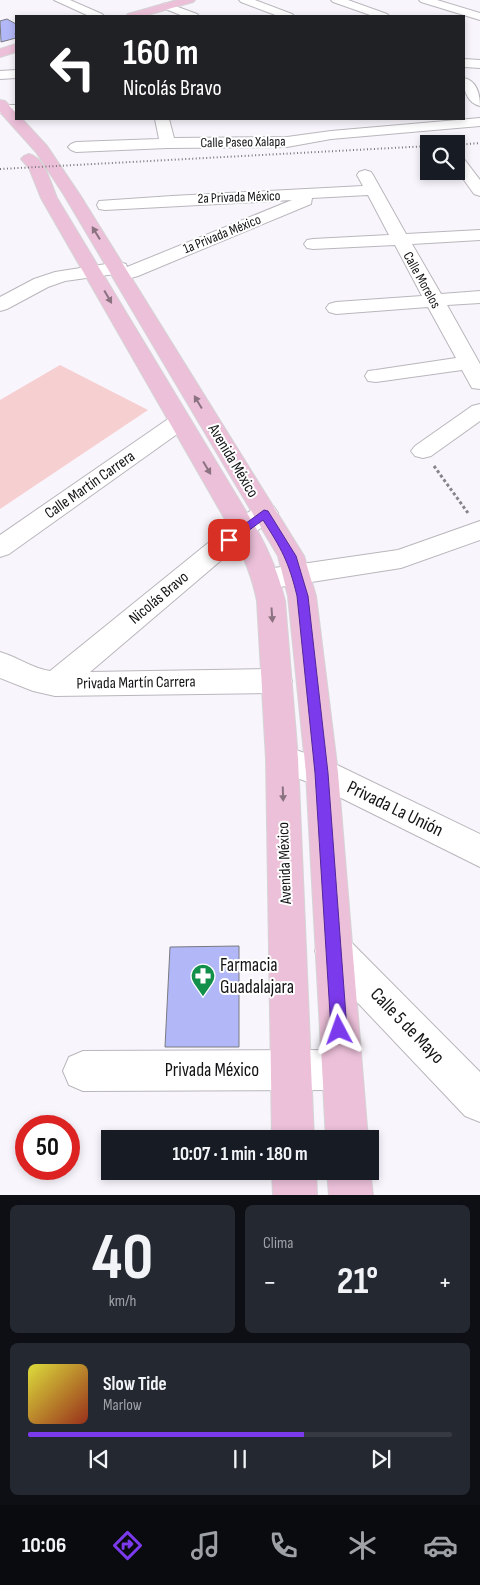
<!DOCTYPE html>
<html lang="es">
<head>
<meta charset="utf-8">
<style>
	:root { --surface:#171b24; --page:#242831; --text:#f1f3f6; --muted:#9ea1a6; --line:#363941; --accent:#7c3aed }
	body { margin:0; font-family:"Sofia Sans Condensed",sans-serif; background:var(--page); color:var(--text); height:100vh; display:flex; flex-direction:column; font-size:19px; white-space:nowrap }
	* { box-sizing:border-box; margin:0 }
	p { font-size:16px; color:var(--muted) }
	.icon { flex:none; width:28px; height:28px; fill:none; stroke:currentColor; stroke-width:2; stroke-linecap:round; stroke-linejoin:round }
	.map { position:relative; height:1195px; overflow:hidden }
	.drawer { display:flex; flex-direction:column; gap:10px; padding:10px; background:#0d0f14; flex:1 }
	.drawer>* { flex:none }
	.hud { position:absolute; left:15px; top:15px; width:450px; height:105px; border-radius:0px; box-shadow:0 2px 8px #0003; background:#202124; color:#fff; overflow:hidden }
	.controls { position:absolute; left:420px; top:135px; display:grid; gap:10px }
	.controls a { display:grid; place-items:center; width:45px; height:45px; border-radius:0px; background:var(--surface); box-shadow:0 2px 8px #0003; font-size:25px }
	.speed { position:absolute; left:15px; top:1115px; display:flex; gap:10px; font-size:25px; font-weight:700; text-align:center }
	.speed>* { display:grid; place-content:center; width:65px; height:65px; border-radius:50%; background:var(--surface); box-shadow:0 2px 8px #0003; line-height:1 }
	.speed .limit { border:8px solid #d22; background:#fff; color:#111 }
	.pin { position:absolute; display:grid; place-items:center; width:42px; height:42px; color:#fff; margin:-21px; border-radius:10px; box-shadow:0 2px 8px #0006 }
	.me { position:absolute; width:55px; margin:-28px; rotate:356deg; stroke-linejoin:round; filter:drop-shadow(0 0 4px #0008) }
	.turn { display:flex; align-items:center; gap:18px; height:105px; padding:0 25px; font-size:22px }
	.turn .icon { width:65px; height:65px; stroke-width:2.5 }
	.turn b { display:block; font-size:35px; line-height:42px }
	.big { font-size:38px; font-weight:700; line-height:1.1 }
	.drawer .card { flex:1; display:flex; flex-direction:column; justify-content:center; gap:8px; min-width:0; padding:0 18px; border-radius:8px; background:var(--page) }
	.drawer .dial { align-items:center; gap:0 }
	.dial b { font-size:65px; line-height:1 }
	.song { display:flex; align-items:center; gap:15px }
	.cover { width:60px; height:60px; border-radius:8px; background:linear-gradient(135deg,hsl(60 70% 55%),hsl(10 70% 35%)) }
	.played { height:5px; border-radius:2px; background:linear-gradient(90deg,var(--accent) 65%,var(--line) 65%) }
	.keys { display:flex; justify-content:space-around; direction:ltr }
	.heat { display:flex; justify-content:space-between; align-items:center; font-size:28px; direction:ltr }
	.drawer .tiles { flex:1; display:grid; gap:10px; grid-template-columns:1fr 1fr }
	.card:last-child { grid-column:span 2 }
	.trip { position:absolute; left:101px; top:1130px; width:278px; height:50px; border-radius:0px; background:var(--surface); box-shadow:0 2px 8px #0003; font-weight:700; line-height:50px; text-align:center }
	.menu { display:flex; height:80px; justify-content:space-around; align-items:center; background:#090b0e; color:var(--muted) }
	.menu .icon { width:35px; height:35px }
	.menu .selected { color:var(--accent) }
	.menu b { font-size:22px; color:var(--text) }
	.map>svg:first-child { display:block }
	.green { fill:#f6cfd0 }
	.building { fill:#b2b7f7; stroke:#797a81 }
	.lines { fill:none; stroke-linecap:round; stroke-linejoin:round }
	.minor-casing { stroke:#bab6bc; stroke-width:2 }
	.major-casing { stroke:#d5d4d5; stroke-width:2 }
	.path { stroke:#88858a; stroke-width:3; stroke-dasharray:3 2.5; stroke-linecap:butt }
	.minor { fill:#fff; fill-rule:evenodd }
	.major { fill:#ecc0d9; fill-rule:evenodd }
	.rail { stroke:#79767b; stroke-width:2; stroke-dasharray:1 2.5; stroke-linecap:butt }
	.oneway { fill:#8a7280 }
	.route { fill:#7c3aed; stroke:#51269a }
	.labels { text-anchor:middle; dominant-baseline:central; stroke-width:4; stroke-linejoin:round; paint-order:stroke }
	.far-street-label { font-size:14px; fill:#131214; stroke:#fff }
	.street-label { font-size:16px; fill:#131214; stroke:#fff }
	.near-street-label { font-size:19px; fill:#131214; stroke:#fff }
	.near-poi-label { font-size:19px; fill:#131214; stroke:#fff; text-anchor:start }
</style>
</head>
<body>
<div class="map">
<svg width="480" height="1195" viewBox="0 0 480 1195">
	<rect width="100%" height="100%" fill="#f9f5fc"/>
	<!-- green -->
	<path class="green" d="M60 365 148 410 0 509V400Z"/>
	<!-- building -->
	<path class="building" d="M7 19 16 24V33H15L16 38 1 42 0 21Z
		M239 946V1047H165L170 947Z"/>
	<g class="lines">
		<defs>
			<path id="minor" d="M54 0H70L102 14 104 16H89Z
				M239 0H255L292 14 294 16H278L241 2Z
				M331 0H348L387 14 389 16H373L333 2Z
				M419 0H437L480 13V20L421 2Z
				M167 3 197 14 199 16H183L163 8 161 6 163 4Z
				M464 59 480 60V68L464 67Z
				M16 70V78L0 79V71Z
				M464 78C477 81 480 95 480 106 467 103 463 89 464 78Z
				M0 105H16V113H0Z
				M480 118V126L331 139 287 147 167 148 76 152 71 150 68 147 71 144 76 142 159 139 155 119H169L174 138 287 137 331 131Z
				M456 153 461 155 480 180V196L474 194 456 169Z
				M365 170 371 172 373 175 406 234 480 230V240L412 244 441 294 480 291V303L447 305 480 364V389L472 388 462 370 376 382 368 381 365 376 368 371 376 370 456 358 428 307 336 314 329 312 326 308 329 304 336 302 422 296 395 245 313 249 307 248 304 244 307 240 313 239 389 235 368 195 312 198 311 204 138 276 131 278 124 276 122 273 65 281 48 287 7 309 0 311V297L34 279 55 272 119 262 126 264 127 267 292 200 105 210 99 209 97 205 99 201 172 196 363 186 357 175 359 172Z
				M480 404V421L431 456 423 458 415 456 411 451 415 446 472 406Z
				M179 415 187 417 190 422 187 427 9 554 0 557V535L171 417Z
				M265 505 274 507 278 513 274 519 252 534 90 672 277 669 288 673 292 681 288 689 277 693 55 696 33 691 0 678V652C18 657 31 668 50 671L234 522 256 507Z
				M480 521V540L401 568 267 589 257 586 254 579 257 572 267 569 398 550Z
				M282 745 333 763 480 834V867L311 783 271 769 266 759 271 749Z
				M334 933 347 938 480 1072V1122L465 1116 321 964 315 951 321 938Z
				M342 1050 356 1056 362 1070 356 1084 342 1090 83 1091 69 1085 63 1071 69 1057 83 1051Z"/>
			<path id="major" d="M177 0H195L193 2 144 16H126L128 14Z
				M16 44V52L0 57V49Z
				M0 100 5 101 16 113V119H22L47 146 80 195 304 556 316 596 338 773 368 1139H326L306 773 288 596 278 556 64 195 36 152 0 112Z
				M29 154C45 158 51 184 57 198L256 528C269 551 279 575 285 601L298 759 314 1139H272L266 759 257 601C252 575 242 552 230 528L41 198 29 168 21 159 24 156Z
				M370 1170 373 1195H329L327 1171H370Z
				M272 1171H316L317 1195H273Z"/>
		</defs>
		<!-- minor casing -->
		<use href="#minor" class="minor-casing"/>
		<!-- major casing -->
		<use href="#major" class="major-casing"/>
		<!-- path -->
		<path class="path" d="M434 466 468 513"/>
		<!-- minor -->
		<use href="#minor" class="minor"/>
		<!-- major -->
		<use href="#major" class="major"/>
		<!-- rail -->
		<path class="rail" d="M456 145 480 143
			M0 169 429 146"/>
	</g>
	<!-- one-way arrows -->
	<defs><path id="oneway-solid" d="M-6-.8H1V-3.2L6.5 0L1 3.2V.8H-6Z" transform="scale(1.25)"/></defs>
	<g class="oneway">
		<use href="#oneway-solid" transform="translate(96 233) rotate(-122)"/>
		<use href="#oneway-solid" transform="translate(108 297) rotate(60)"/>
		<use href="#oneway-solid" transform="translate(198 402) rotate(-121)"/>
		<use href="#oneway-solid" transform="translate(207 468) rotate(59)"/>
		<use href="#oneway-solid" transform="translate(272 615) rotate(86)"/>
		<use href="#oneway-solid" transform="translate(283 794) rotate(88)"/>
	</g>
	<!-- route -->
	<path class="route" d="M264 510 268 511 296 556 308 596 328 773 347 1030 345 1036 339 1039 333 1036 331 1030 315 773 297 596C289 562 281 548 263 520L233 542H225L223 540Z"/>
	<!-- icons -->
	<defs>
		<symbol id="pharmacy-pin" viewBox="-11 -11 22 30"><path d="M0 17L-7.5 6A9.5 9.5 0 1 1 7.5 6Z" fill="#128f4b" stroke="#fff"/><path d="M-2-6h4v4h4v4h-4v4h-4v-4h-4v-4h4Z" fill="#fff"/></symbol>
	</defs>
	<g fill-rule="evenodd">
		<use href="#pharmacy-pin" x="189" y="962" width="28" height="38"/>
	</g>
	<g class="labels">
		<!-- far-street labels -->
		<g class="far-street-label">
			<text transform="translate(243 142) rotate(-1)">Calle Paseo Xalapa</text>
			<text transform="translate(239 197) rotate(-2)">2a Privada México</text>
			<text transform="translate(222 234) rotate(-22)">1a Privada México</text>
			<text transform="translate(422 280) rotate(61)">Calle Morelos</text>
		</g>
		<!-- street labels -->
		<g class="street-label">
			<text transform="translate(233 461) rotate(59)">Avenida México</text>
			<text transform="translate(90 485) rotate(-35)">Calle Martín Carrera</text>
			<text transform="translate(159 598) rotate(-40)">Nicolás Bravo</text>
			<text transform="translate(136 683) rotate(-1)">Privada Martín Carrera</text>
			<text transform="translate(285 863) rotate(-92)">Avenida México</text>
		</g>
		<!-- near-street labels -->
		<g class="near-street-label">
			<text transform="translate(395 809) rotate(26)">Privada La Unión</text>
			<text transform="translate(407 1026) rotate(46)">Calle 5 de Mayo</text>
			<text x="212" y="1070">Privada México</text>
		</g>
		<!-- near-poi labels -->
		<g class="near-poi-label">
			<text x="220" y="965">Farmacia<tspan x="220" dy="22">Guadalajara</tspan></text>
		</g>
	</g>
</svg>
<div class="controls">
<a><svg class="icon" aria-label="search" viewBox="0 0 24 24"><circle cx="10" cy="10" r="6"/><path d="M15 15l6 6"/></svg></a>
</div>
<div class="speed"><div class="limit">50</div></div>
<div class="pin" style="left:229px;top:540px;background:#d93025"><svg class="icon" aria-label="arrive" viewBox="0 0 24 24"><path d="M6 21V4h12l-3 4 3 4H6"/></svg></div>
<svg class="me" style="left:339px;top:1030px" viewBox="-20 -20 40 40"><path d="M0-17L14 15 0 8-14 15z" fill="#7c3aed" stroke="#fff" stroke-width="4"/></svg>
<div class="trip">10:07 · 1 min · 180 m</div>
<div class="hud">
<div class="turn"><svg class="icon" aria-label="left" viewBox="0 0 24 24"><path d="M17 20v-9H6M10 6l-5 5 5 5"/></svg><div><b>160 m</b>Nicolás Bravo</div></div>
</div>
</div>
<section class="drawer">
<div class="tiles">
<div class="card dial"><b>40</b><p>km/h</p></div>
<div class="card"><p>Clima</p>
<div class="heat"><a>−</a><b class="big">21°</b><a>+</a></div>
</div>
<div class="card">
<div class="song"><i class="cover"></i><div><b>Slow Tide</b><p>Marlow</p></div></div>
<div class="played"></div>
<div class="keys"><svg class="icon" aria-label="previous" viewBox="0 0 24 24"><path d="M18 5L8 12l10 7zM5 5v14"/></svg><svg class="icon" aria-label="pause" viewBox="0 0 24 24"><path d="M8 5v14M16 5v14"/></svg><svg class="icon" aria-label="next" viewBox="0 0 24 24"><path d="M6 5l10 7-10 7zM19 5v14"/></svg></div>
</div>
</div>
</section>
<nav class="menu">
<b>10:06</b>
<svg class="icon selected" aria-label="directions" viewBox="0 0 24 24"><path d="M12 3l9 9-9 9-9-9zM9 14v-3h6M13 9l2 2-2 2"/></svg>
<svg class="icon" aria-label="music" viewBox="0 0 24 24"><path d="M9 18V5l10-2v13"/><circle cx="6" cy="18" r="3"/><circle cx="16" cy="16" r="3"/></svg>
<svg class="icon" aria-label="phone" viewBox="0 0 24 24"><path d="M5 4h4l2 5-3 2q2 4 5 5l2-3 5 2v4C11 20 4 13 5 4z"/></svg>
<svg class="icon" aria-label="climate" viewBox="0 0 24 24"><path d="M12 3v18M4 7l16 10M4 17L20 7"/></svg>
<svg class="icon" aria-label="car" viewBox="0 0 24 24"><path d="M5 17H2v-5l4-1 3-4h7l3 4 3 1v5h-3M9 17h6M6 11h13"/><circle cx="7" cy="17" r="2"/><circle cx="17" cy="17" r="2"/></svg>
</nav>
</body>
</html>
